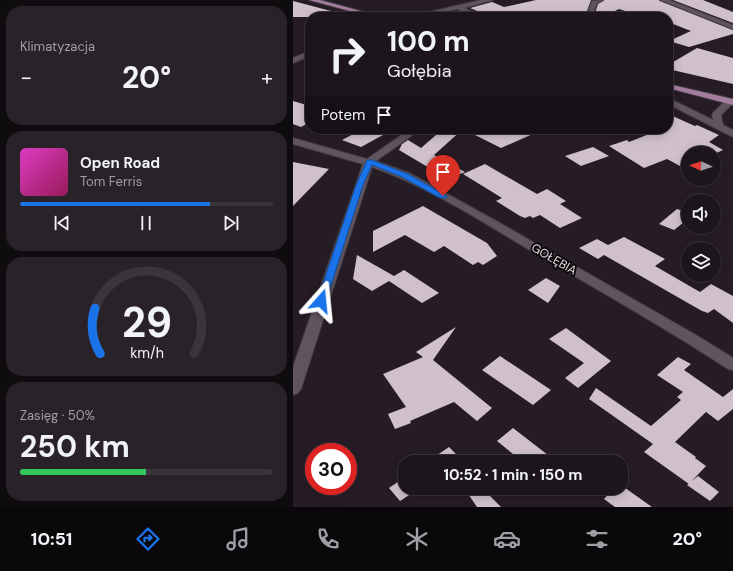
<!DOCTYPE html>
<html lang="pl">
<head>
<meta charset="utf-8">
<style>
	:root { --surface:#1c151c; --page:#292229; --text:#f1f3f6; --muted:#a09fa3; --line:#3a343b; --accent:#1a73e8 }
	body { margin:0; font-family:"DM Sans",sans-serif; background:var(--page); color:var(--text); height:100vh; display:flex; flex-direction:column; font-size:15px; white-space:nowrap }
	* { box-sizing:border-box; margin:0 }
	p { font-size:13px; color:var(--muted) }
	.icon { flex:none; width:22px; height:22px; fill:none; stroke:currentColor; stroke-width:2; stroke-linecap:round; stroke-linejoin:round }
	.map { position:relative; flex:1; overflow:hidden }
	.drawer { display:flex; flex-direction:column; gap:6px; padding:6px; background:#0f0c0f; width:293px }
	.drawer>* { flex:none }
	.banner { position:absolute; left:12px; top:12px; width:368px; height:122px; border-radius:16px; box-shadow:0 2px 10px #0003,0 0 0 1px var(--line); background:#1c151c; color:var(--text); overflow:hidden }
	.needle { width:26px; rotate:274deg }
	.buttons { position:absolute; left:388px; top:146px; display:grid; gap:8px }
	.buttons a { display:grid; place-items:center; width:40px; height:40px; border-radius:50%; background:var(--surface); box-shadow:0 2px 10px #0003,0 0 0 1px var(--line); font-size:20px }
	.speed { position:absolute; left:12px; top:443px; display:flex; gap:8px; font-size:20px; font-weight:700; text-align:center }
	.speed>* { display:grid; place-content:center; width:52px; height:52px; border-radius:50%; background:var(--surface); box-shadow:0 2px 10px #0003,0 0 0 1px var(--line); line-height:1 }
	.speed .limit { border:6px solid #d22; background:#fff; color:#111 }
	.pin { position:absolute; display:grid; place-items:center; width:34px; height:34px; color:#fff; margin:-41px -17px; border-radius:50% 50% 50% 0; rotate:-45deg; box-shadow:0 0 4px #0007 }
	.pin .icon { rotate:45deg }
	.me { position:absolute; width:44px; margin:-22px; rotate:18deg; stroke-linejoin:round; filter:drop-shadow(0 0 3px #0008) }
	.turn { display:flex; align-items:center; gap:14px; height:84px; padding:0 16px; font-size:18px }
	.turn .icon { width:52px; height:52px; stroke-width:2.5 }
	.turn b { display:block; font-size:28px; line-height:34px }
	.then { display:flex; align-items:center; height:38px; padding:0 16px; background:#0003; gap:8px; font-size:15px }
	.big { font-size:30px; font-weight:700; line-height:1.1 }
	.drawer .widget { flex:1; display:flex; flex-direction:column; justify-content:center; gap:6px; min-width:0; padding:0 14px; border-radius:16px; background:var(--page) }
	.drawer .dial { align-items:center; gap:0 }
	.dial svg { height:104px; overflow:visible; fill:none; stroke:var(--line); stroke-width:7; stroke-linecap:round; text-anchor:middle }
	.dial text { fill:var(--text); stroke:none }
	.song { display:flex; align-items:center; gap:12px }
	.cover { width:48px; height:48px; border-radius:6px; background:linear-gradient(135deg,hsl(310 70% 55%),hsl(330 70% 35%)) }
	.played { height:4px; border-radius:2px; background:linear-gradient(90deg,var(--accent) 75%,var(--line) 75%) }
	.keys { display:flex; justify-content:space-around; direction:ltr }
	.heat { display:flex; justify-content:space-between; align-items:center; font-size:22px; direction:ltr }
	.charge { height:6px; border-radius:3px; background:linear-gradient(90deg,#34c759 50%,var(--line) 0) }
	.trip { position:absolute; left:105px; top:455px; width:230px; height:40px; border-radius:16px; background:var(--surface); box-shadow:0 2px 10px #0003,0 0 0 1px var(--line); font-weight:700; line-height:40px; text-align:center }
	.tab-bar { display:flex; height:64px; justify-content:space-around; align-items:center; background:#0b080b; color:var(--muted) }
	.tab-bar .icon { width:28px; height:28px }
	.tab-bar .selected { color:var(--accent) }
	.tab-bar b { font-size:18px; color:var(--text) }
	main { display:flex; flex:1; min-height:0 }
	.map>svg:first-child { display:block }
	.building { fill:#cfc0cc }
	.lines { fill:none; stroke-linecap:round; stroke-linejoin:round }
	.minor-casing { stroke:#423a41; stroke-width:2 }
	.major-casing { stroke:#423a41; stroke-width:2 }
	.minor { fill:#60545e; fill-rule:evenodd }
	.major { fill:#a47d9e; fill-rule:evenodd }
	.route { fill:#1a73e8; stroke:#114b97 }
	.labels { text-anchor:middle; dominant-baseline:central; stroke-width:4; stroke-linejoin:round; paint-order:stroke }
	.street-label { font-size:12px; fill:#e4dde2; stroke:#0c080c }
</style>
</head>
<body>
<main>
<section class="drawer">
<div class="widget"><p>Klimatyzacja</p>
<div class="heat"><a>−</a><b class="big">20°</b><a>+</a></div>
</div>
<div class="widget">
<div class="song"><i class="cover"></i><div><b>Open Road</b><p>Tom Ferris</p></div></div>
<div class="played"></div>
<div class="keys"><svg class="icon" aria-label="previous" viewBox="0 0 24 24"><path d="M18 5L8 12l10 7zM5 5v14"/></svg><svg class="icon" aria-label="pause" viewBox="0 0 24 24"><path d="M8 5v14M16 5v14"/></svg><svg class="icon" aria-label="next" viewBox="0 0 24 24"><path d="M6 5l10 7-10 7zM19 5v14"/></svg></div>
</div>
<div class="widget dial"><svg viewBox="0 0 100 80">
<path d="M14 69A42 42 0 1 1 86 69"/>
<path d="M14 69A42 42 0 0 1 10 34" stroke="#1a73e8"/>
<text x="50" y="56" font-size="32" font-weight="700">29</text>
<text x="50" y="72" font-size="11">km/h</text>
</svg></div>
<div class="widget"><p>Zasięg · 50%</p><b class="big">250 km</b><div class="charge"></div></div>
</section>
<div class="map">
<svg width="440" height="507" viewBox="0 0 440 507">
	<rect width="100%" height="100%" fill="#261c25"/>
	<!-- building -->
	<path class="building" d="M243 0H298L293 14 281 17H194V15L177 8 199 2 211 7Z
		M311 0H366L440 30V34L396 47 376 41 398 31 375 22V17H351L326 9 310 17 301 16 305 4Z
		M380 0H410L440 12V23Z
		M0 1 42 12 41 17H0Z
		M404 48 440 58V84L375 69V65Z
		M0 101 17 106V122L8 127 0 124Z
		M375 114 402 126 404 125 426 135 416 142 430 150 421 154 395 153V163L387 166 374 159 351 168 316 146 334 140 336 142 369 129H375Z
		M70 129 90 135 68 147 49 140Z
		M150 129H170L141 155 172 172 155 179 106 150 109 144 115 140 128 148Z
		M170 129H251L208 148Z
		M300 147 316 156 288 166 272 156Z
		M0 162 36 169 0 206Z
		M192 164 244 194 254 189 273 201 267 204 289 218 267 228 247 215 240 218 237 216 232 218 227 216 203 201 209 198 170 174Z
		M130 206 194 243 204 256 190 265 185 262 180 265 151 246 141 252 112 235 80 252V231Z
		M384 209 395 213V219L381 230 366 224Z
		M331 237 372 259 362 266 407 292 418 284 440 296V323L421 309 415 313 409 311 311 255 305 259 286 248 304 239 315 245Z
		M64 255 101 276 111 270 146 293 129 303 96 281 79 291 60 279Z
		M253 278 267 286 255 303 235 290Z
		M163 327 140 360 199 408 184 421 161 402 117 421 118 423 102 429 95 414 113 407 90 374 130 357 123 352Z
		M273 328 318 361 285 388 272 378 291 363 256 339Z
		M207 356 258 390 240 405 189 370Z
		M385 357 398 364 391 370 430 397 440 389V409L425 421 413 412 382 442 403 457 402 458 413 466 396 484 351 452 360 444 296 399 303 388 358 426 388 400 384 397 390 392 364 375Z
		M220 428 264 462H230L204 441Z
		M156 447 169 460 166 462H134Z
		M405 476 426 492 417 501 394 485Z
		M112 477V488H127L107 501 96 488Z
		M328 485 359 507H322L311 499 321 488H328Z
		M171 488H189L208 507H184Z"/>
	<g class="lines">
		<defs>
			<path id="minor" d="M188 0H200L171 8 191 17H182L164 9 127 17H115Z
				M310 0 304 3 299 17H293L299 1Z
				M367 0H376L440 25V29Z
				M17 51V56L0 63V58Z
				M375 98 420 120 419 115 420 113 434 99H440V103L428 115 430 125 440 130V137L375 104Z
				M117 129H128L83 161 116 173 205 222 403 335 440 358V370L435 369C371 327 305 290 240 252 188 221 136 187 79 167L8 389 5 393 0 395V367L70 164 0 144V138L74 159Z"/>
			<path id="major" d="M16 0H27L90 17H79Z
				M375 84 440 99V105L375 88Z"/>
		</defs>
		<!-- minor casing -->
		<use href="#minor" class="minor-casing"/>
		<!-- major casing -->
		<use href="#major" class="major-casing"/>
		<!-- minor -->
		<use href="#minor" class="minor"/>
		<!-- major -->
		<use href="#major" class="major"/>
	</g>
	<!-- route -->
	<path class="route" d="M74 160H79L115 174 154 196 153 198H147L109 177 79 165 70 185 33 301 28 304H25L24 301 63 185Z"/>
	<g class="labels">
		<!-- street labels -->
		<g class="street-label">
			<text transform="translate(261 259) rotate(30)">GOŁĘBIA</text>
		</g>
	</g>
</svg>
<div class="buttons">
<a><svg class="needle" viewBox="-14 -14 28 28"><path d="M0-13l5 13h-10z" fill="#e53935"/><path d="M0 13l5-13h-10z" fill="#a09fa3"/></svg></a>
<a><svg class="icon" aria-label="sound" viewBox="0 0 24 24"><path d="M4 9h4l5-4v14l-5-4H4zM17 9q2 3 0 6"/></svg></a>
<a><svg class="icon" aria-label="layers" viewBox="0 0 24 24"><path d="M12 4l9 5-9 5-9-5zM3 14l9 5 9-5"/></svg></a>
</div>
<div class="speed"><div class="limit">30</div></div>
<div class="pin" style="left:150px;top:196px;background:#d93025"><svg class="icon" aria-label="arrive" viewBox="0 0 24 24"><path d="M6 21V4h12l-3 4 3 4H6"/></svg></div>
<svg class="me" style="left:28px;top:301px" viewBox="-20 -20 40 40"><path d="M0-17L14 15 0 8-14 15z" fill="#1a73e8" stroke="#fff" stroke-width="4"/></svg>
<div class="trip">10:52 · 1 min · 150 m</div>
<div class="banner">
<div class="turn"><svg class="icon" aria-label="right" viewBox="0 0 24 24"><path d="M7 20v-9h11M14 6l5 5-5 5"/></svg><div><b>100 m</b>Gołębia</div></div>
<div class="then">Potem<svg class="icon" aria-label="arrive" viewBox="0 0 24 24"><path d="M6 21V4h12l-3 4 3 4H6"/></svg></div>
</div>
</div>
</main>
<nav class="tab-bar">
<b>10:51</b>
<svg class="icon selected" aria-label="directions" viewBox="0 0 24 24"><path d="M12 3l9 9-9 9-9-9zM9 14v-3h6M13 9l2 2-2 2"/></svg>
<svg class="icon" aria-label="music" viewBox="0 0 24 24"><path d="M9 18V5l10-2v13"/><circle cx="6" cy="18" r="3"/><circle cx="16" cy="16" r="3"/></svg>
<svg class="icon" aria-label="phone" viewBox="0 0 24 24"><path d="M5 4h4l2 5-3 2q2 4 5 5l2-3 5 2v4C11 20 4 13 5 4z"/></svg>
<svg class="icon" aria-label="climate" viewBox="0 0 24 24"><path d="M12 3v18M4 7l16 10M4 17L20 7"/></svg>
<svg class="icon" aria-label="car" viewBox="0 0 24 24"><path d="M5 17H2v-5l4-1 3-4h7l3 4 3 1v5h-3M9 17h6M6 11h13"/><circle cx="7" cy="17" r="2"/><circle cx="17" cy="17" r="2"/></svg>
<svg class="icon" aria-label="filters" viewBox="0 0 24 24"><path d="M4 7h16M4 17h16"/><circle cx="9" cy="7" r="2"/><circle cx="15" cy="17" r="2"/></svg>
<b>20°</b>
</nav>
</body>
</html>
